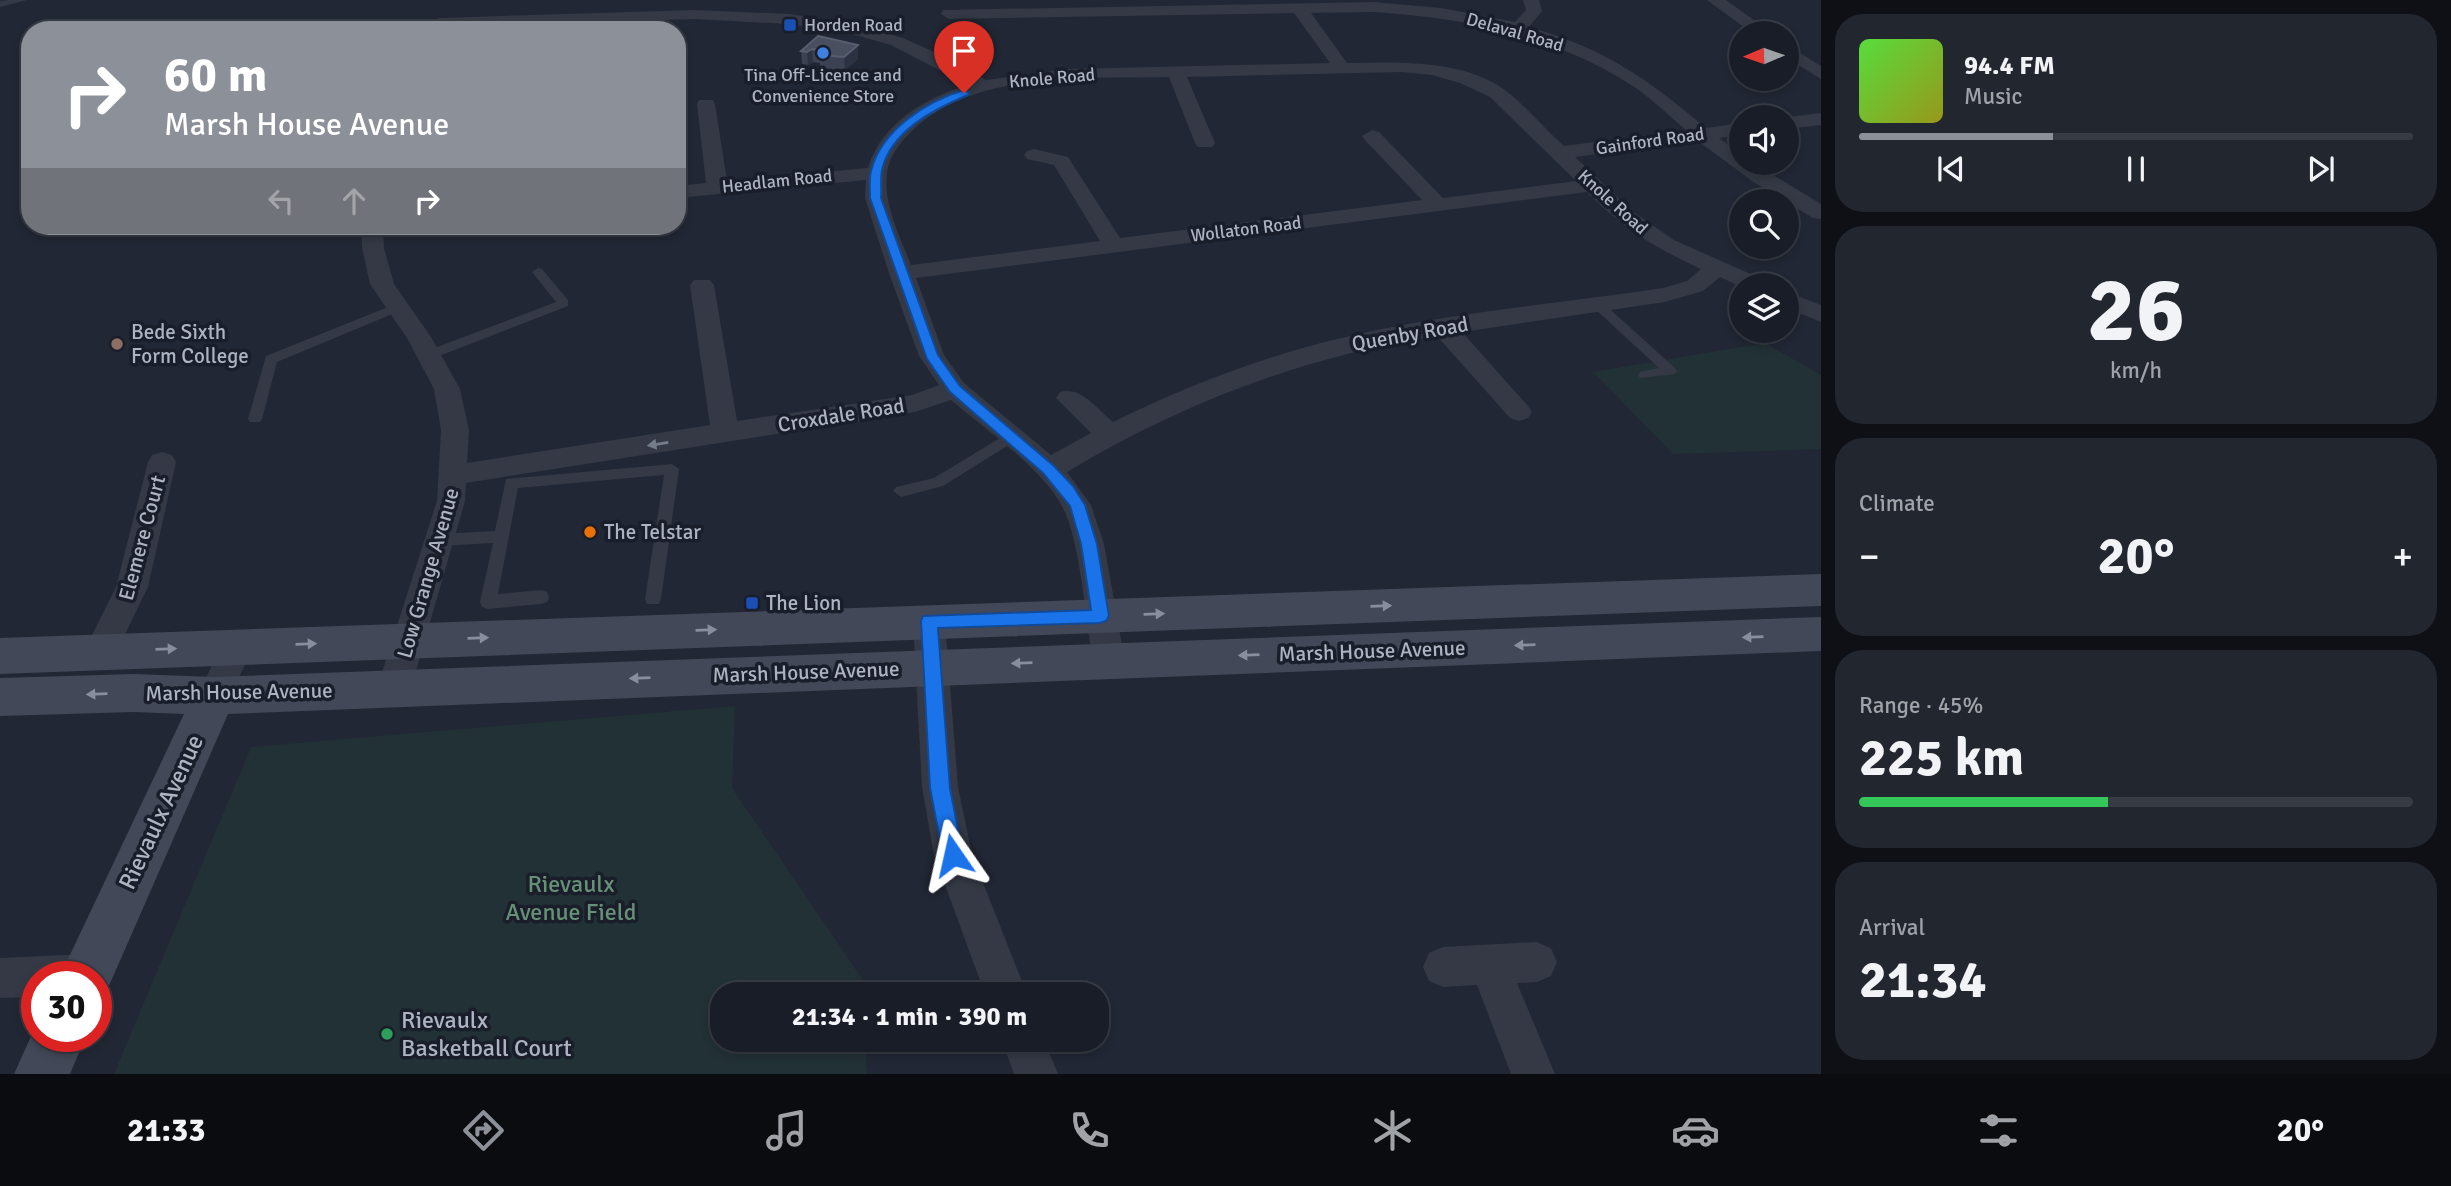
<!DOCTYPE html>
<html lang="en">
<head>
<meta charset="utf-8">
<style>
	:root { --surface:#191d27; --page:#22262f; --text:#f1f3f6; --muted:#9fa2a7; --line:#373b44; --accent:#8c9099 }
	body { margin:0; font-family:Signika,sans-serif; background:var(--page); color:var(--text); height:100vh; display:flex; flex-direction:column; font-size:26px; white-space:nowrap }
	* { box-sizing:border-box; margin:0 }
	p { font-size:23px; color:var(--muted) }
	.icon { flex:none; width:38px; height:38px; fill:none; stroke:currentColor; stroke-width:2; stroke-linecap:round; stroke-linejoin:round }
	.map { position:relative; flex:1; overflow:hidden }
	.panel { display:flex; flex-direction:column; gap:14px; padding:14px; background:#0e1015; width:630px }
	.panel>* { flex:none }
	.hud { position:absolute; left:21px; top:21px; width:665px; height:214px; border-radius:28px; box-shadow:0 4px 10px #0003,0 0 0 2px var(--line); background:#8c9099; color:#fff; overflow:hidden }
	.needle { width:46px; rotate:268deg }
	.buttons { position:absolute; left:1729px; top:21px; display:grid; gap:14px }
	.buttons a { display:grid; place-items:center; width:70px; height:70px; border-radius:50%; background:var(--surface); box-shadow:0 4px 10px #0003,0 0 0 2px var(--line); font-size:35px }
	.speed { position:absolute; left:21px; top:961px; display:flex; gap:14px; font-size:35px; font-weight:700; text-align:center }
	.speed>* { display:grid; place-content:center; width:91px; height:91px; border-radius:50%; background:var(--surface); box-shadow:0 4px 10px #0003,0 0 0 2px var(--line); line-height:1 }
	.speed .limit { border:10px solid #d22; background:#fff; color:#111 }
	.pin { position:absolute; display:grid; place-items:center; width:60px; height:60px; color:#fff; margin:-72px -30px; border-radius:50% 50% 50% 0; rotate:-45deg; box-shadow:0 0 7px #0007 }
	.pin .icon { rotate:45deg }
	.me { position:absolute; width:77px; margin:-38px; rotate:349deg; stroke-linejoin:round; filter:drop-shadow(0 0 5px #0008) }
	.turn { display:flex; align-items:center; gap:24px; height:147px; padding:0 28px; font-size:32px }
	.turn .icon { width:91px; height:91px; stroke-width:2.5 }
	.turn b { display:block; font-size:49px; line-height:60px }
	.lanes { display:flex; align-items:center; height:66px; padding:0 28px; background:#0003; justify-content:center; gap:35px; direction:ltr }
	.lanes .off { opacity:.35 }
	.big { font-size:52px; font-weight:700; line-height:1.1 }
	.panel .tile { flex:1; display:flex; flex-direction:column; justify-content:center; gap:10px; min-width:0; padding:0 24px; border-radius:28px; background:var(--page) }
	.panel .dial { align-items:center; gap:0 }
	.dial b { font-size:91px; line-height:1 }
	.song { display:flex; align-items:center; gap:21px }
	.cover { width:84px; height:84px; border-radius:10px; background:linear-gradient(135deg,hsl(110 70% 55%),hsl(60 70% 35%)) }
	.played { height:7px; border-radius:4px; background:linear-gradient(90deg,var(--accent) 35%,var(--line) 35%) }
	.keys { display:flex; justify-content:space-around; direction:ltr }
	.heat { display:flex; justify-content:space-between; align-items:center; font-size:38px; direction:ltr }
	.charge { height:10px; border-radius:5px; background:linear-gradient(90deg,#34c759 45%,var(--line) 0) }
	.trip { position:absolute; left:710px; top:982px; width:399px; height:70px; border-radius:28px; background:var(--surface); box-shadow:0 4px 10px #0003,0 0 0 2px var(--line); font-weight:700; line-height:70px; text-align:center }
	.tab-bar { display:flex; height:112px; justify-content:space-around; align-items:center; background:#0a0c10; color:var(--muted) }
	.tab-bar .icon { width:49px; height:49px }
	.tab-bar .selected { color:var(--accent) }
	.tab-bar b { font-size:32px; color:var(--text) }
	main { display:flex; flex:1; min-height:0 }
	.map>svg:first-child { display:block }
	.green { fill:#223136 }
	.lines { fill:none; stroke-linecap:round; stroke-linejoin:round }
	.lane { fill:#343945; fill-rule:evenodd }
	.street { fill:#343945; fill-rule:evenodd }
	.secondary { fill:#424858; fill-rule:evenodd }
	.wall { fill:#3c4253 }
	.shaded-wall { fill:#2c3242 }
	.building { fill:#484f5f; stroke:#585e6f; stroke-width:2 }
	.oneway { fill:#777c8a }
	.oneway2 { fill:#888e9d }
	.route { fill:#1a73e8; stroke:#114b97; stroke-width:2 }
	.transit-dot { fill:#1a4fb4; stroke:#191e2a; stroke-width:2.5 }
	.shop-dot { fill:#3f7fe0; stroke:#191e2a; stroke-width:2.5 }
	.education-dot { fill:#8d6e63; stroke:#191e2a; stroke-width:2.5 }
	.food-dot { fill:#e8710a; stroke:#191e2a; stroke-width:2.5 }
	.leisure-dot { fill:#2e9e5b; stroke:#191e2a; stroke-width:2.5 }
	.labels { text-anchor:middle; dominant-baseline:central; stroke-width:7; stroke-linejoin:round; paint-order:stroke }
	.far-poi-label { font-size:18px; fill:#aeb3c2; stroke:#191e2a; text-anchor:start }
	.far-street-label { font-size:18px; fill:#aeb3c2; stroke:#191e2a }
	.poi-label { font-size:21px; fill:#aeb3c2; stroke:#191e2a; text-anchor:start }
	.street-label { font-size:21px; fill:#aeb3c2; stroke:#191e2a }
	.near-street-label { font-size:24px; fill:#aeb3c2; stroke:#191e2a }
	.near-park-label { font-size:24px; fill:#679176; stroke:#191e2a }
	.near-poi-label { font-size:24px; fill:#aeb3c2; stroke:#191e2a; text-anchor:start }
</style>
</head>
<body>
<main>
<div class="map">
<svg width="1821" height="1074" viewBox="0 0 1821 1074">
	<rect width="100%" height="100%" fill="#212734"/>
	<!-- green -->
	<path class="green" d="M1765 343 1821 375V449L1673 454 1593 372Z
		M735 706 732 788 863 980 864 994H723V1040H865L867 1074H114L251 747Z"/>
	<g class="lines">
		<!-- lane -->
		<path class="lane" d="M8 0H27L0 7V1Z
			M538 268 542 269 568 300V306L434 358H424V352L556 302 532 272Z
			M1598 301 1602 302 1675 368 1677 371 1675 374 1640 378 1638 375 1640 372 1659 368 1594 308V302Z
			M398 303 402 304V310L277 362 262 419 260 422H250L248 419 266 356Z
			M1010 432 1017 437 1015 441 943 486 901 497 893 491 896 487 934 478Z
			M672 464 679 469 661 599 659 604H647L645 599 664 475 518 488 498 594 541 590 547 592 549 597 547 602 541 604 488 609 482 607 480 602 493 543 440 546 434 544 432 540 434 536 440 534 495 531 506 479Z"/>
		<!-- street -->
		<path class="street" d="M1523 0H1539L1542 11 1529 27C1606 49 1646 78 1706 128L1741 123V135L1719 138 1741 154V163H1753L1821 204V219L1813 218 1752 181 1698 141 1575 157 1632 211 1674 240 1764 280 1768 285 1741 287 1720 277 1703 291 1665 302 1462 332 1528 406 1532 412 1528 418 1519 421 1510 418 1437 336C1305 356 1182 403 1067 472L1091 505 1104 544 1125 661 1121 671 1109 675 1097 671 1093 661C1086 622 1080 540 1063 508 1043 469 985 429 951 400L915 412 466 483 465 501 411 688 406 698 394 702 382 698 377 688 437 501 441 430 434 389 407 338 370 284 362 248 361 226H383L384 248 394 284 431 337 460 389 469 430 467 463 710 425 690 285 694 280H710L714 285 737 421 912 395 939 385 919 356 889 273 865 198 866 180 677 198V186L706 183 697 104 699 100H713L715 104 727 181 868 168C881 123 927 97 968 85L891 45 852 34 790 24 694 19 445 27 439 26 437 22 439 18 694 10 790 14 853 24 903 38 941 55 986 80 1069 69 1330 63 1294 13 949 19 941 14 943 10 1373 2 1441 8 1515 22 1526 10ZM1373 12C1463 18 1551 34 1628 83 1649 96 1667 114 1686 130L1564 146C1544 128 1526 106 1505 90 1463 59 1396 62 1347 63L1311 13ZM1402 72 1432 75 1460 83 1490 97 1576 181 1443 198 1379 132 1372 130 1362 136 1365 140 1422 200 1120 238 1068 157 1034 149 1027 151 1024 155 1027 159 1054 165 1100 241 911 265C900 236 883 205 887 173 889 156 901 141 914 129 976 70 1089 79 1169 77L1195 143 1198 147H1212L1215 143 1187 77ZM1587 192C1623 228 1655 248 1701 269L1687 281 1663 288C1555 304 1442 313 1337 339 1259 358 1184 387 1113 422 1097 409 1081 386 1060 392L1056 398 1091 433 1051 455 964 383 944 355 916 278Z
			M1707 0H1726L1772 33H1752Z
			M1787 45 1821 66V79L1787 58Z
			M1821 113V125L1787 129V117Z
			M1787 292 1821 305V322L1787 308Z
			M162 452 172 455 176 462 148 587 112 661 100 665 88 661 84 651 116 587 148 462 152 455Z
			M929 608 940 612 945 621 958 787 972 855 1027 994H985L934 855 922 787 913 621 918 612Z
			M237 633 248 637 253 647 226 706 214 711 202 706 197 696 226 637Z
			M1537 942 1551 948 1557 962 1551 976 1537 982 1517 983 1555 1074H1511L1477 985 1443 987 1429 981 1423 967 1429 953 1443 947Z
			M87 954 101 960 107 974 101 988 96 991V976H37V997L0 998V958Z
			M1002 1040H1044L1058 1074H1014Z"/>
		<!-- secondary -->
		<path class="secondary" d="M1821 574V606L0 674V638Z
			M1821 617V651L228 714 105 995 96 998V976H60L184 714 134 712 0 716V678L134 674 214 677Z
			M37 1023V1036H86L70 1074H14Z"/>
	</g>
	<!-- wall -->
	<path class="wall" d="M818 36 858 45V59L845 70 820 69V63L813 62 808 65 802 64 801 51Z"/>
	<!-- shaded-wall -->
	<path class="shaded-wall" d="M858 45V59L845 70 844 57Z
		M812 49 813 62 808 65 807 52Z"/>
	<!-- building -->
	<path class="building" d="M818 36 858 45 844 57 819 55 824 51 812 49 807 52 801 51Z"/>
	<!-- one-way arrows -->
	<defs><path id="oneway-solid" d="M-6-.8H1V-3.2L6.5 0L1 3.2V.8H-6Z" transform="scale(1.75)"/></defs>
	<use class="oneway" href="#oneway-solid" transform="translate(658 444) rotate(171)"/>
	<g class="oneway2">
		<use href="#oneway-solid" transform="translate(1381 606) rotate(-2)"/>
		<use href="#oneway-solid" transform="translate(1154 614) rotate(-2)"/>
		<use href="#oneway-solid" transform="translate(706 630) rotate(-2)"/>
		<use href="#oneway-solid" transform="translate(1753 637) rotate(178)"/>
		<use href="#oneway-solid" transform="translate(478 638) rotate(-2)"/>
		<use href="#oneway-solid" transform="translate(306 644) rotate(-2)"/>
		<use href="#oneway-solid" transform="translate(1525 645) rotate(178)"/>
		<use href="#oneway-solid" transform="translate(166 649) rotate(-2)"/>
		<use href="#oneway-solid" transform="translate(1249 655) rotate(178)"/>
		<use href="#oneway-solid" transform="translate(1022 663) rotate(178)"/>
		<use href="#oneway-solid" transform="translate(640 678) rotate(178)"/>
		<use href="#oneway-solid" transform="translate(97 694) rotate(178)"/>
	</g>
	<!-- route -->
	<path class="route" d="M964 90 969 93 968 95C934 109 891 131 882 170 880 179 882 189 881 198L938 355 960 386 1054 466 1073 486 1085 505 1097 544 1109 616 1106 621 1100 623 938 628 950 788 963 855 960 862 953 865 946 862 943 855 930 788 921 621 923 616 1091 610 1081 544 1070 506 1043 473 950 392 927 359 870 198C870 189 869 179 871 171 881 130 927 101 964 90Z"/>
	<!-- markers -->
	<g class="transit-dot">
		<rect x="783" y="18" width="14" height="14" rx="3.5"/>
		<rect x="745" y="596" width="14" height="14" rx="3.5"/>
	</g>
	<circle class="shop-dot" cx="823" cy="53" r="7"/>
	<circle class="education-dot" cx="117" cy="344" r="7"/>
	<circle class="food-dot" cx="590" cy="532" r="7"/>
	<circle class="leisure-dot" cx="387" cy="1034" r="7"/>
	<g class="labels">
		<!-- far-poi labels -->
		<g class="far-poi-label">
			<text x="804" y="25">Horden Road</text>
			<text x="823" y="75" text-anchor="middle">Tina Off-Licence and<tspan x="823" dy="21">Convenience Store</tspan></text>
		</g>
		<!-- far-street labels -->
		<g class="far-street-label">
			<text transform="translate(1515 32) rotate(16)">Delaval Road</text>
			<text transform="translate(1052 78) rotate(-5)">Knole Road</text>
			<text transform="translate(1650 141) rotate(-8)">Gainford Road</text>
			<text transform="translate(777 181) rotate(-6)">Headlam Road</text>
			<text transform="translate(1613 202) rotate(42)">Knole Road</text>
			<text transform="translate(1246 229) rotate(-7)">Wollaton Road</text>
		</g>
		<!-- poi labels -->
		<g class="poi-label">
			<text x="131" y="332">Bede Sixth<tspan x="131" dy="24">Form College</tspan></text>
			<text x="604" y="532">The Telstar</text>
			<text x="766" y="603">The Lion</text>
		</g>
		<!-- street labels -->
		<g class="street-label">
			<text transform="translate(1410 334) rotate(-10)">Quenby Road</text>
			<text transform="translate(841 415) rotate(-9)">Croxdale Road</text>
			<text transform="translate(142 538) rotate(-75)">Elemere Court</text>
			<text transform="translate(428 573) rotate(-74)">Low Grange Avenue</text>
			<text transform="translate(1372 651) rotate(-2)">Marsh House Avenue</text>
			<text transform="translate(806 672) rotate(-2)">Marsh House Avenue</text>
			<text transform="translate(239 692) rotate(-1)">Marsh House Avenue</text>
		</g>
		<!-- near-street labels -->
		<g class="near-street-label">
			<text transform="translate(161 812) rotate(-65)">Rievaulx Avenue</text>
		</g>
		<!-- near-park labels -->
		<g class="near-park-label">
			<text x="571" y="884">Rievaulx<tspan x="571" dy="28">Avenue Field</tspan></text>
		</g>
		<!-- near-poi labels -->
		<g class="near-poi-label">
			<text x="401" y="1020">Rievaulx<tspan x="401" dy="28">Basketball Court</tspan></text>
		</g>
	</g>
</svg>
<div class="buttons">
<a><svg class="needle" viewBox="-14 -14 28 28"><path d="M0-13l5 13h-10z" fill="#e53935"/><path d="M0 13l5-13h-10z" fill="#9fa2a7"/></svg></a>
<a><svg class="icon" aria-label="sound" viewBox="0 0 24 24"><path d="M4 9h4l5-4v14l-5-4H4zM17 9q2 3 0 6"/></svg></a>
<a><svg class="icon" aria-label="search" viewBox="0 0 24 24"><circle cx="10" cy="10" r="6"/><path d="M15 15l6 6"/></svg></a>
<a><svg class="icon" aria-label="layers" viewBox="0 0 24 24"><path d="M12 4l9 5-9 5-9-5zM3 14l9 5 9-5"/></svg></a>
</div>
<div class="speed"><div class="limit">30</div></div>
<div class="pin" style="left:964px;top:93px;background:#d93025"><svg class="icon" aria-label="arrive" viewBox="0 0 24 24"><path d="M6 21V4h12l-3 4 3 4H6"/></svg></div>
<svg class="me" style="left:953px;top:855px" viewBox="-20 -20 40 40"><path d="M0-17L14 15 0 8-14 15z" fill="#1a73e8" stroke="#fff" stroke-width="4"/></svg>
<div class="trip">21:34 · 1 min · 390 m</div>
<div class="hud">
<div class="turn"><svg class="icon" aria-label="right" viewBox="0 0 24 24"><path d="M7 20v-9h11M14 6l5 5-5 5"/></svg><div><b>60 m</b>Marsh House Avenue</div></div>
<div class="lanes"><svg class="icon off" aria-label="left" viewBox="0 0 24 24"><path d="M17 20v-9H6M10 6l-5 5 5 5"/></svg><svg class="icon off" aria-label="ahead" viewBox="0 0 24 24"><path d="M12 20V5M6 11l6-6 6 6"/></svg><svg class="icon" aria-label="right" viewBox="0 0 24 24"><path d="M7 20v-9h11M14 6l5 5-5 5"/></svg></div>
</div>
</div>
<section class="panel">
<div class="tile">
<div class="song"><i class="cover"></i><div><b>94.4 FM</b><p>Music</p></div></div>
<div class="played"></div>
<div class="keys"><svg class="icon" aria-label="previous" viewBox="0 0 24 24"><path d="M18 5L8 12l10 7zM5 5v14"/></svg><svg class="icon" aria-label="pause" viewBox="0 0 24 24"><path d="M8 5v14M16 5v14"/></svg><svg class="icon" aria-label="next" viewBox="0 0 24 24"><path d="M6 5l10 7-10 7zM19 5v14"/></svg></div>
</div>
<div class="tile dial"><b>26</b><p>km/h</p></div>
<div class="tile"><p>Climate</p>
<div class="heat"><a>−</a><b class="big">20°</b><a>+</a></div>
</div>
<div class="tile"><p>Range · 45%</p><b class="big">225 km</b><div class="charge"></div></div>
<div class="tile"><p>Arrival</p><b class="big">21:34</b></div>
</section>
</main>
<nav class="tab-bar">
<b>21:33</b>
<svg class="icon selected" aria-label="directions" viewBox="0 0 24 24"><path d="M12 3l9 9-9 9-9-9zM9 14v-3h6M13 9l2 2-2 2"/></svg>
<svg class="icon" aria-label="music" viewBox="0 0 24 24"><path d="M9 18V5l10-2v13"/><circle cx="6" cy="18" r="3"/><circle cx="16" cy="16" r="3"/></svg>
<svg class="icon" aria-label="phone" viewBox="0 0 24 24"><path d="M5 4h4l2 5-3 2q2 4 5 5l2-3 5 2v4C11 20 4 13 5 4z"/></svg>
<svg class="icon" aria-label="climate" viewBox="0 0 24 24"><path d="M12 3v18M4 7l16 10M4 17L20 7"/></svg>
<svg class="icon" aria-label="car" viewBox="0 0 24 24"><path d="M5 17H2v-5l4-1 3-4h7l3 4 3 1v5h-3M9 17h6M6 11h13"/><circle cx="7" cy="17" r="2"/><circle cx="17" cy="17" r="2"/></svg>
<svg class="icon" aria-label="filters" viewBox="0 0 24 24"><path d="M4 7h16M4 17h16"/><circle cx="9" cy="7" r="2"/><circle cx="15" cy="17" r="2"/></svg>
<b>20°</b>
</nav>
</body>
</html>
